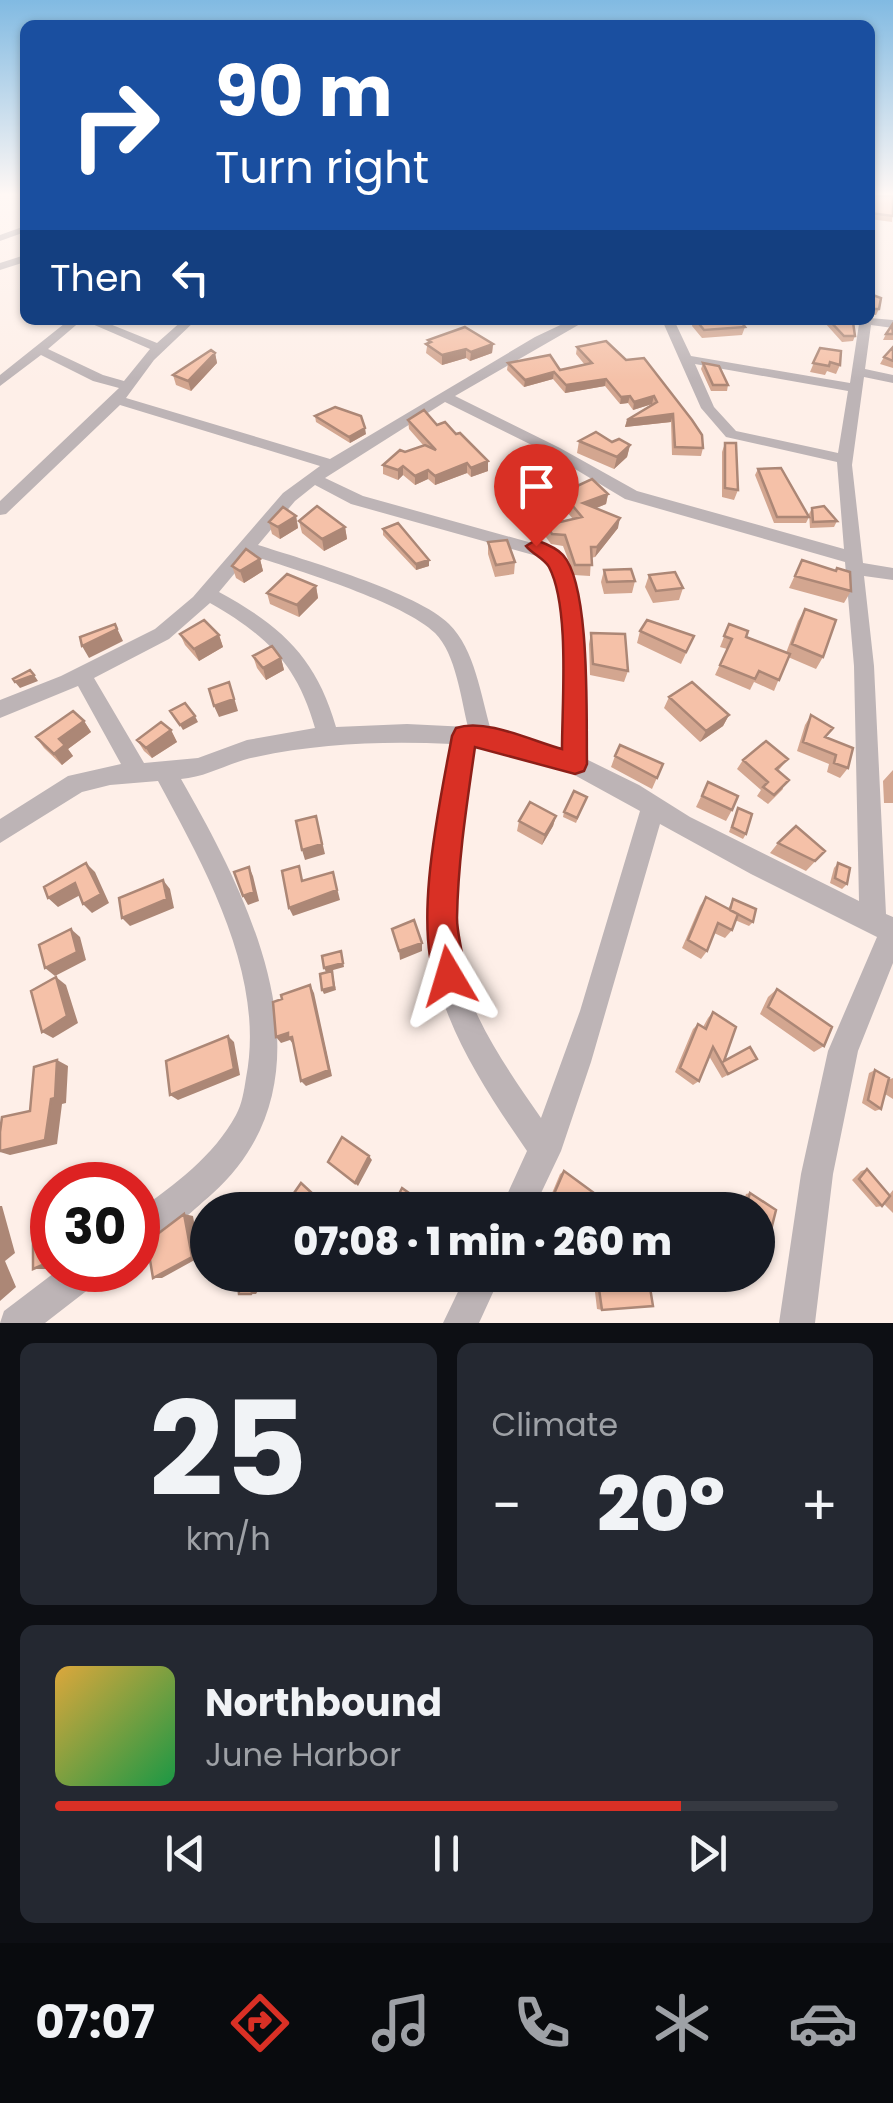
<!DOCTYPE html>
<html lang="en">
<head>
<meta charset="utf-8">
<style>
	:root { --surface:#171b24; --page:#242831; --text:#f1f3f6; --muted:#9ea1a6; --line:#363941; --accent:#d93025 }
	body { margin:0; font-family:Poppins,sans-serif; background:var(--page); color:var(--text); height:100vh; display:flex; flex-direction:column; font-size:38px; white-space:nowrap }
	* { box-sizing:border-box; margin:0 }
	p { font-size:32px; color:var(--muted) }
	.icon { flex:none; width:55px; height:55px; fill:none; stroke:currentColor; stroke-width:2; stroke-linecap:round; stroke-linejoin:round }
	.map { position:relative; height:1323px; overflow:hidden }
	.sheet { display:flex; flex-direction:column; gap:20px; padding:20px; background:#0d0f14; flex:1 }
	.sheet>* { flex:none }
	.top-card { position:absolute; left:20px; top:20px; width:855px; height:305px; border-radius:15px; box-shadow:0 2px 8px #0004; background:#1a4fa0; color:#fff; overflow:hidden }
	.speed { position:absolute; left:30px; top:1162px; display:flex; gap:20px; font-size:50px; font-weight:700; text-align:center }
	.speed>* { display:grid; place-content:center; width:130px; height:130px; border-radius:50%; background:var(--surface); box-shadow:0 2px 8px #0004; line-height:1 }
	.speed .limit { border:15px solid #d22; background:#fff; color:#111 }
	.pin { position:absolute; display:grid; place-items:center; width:85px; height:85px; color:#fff; margin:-102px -42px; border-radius:50% 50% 50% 0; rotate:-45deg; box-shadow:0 0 10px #0007 }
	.pin .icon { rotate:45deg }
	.me { position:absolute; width:110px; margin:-55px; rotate:353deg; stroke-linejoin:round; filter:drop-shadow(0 0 8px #0008) }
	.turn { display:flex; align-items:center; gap:35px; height:210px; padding:0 30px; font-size:45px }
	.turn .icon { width:130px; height:130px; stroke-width:2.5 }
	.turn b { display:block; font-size:70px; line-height:85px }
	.then { display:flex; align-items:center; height:95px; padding:0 30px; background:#0003; gap:20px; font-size:38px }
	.big { font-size:75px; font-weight:800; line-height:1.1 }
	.sheet .tile { flex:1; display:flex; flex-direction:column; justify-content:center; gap:15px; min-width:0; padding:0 35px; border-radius:15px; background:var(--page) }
	.sheet .dial { align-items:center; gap:0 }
	.dial b { font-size:130px; line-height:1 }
	.song { display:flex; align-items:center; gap:30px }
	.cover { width:120px; height:120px; border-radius:15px; background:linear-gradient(135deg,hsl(40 70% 55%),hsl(140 70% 35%)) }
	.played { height:10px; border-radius:5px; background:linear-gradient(90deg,var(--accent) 80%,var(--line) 80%) }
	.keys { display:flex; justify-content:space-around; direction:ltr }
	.heat { display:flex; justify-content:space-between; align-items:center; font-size:55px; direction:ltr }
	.sheet .tiles { flex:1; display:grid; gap:20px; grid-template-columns:1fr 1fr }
	.tile:last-child { grid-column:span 2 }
	.trip { position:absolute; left:190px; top:1192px; width:585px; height:100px; border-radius:50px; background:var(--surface); box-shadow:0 2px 8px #0004; font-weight:800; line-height:100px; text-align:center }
	.tabs { display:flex; height:160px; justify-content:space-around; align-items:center; background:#090b0e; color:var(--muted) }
	.tabs .icon { width:70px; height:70px }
	.tabs .active { color:var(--accent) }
	.tabs b { font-size:45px; color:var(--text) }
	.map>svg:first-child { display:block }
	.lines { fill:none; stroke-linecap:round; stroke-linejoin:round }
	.minor { fill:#bdb4b6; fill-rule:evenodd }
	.wall { fill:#d3a690 }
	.shaded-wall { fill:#ac8776 }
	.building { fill:#f5c1a8; stroke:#ac8776; stroke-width:2.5 }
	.route { fill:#d93025; stroke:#8d1f18; stroke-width:2.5 }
</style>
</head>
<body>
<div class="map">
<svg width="893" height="1323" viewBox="0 0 893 1323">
	<rect width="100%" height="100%" fill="#feefe8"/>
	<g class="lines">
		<!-- minor -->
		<path class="minor" d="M25 226V232L0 241V235Z
			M25 255V262L0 270V263Z
			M870 318 893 320V328L871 325 865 369 893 375V383L864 377 852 465 863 563 893 568V580L864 576 874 666 886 914 893 917V963L858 1051 833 1174 815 1323H779L801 1174 828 1051 877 937 751 874 660 824 591 1062 561 1151 533 1210H500L527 1151C486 1091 441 1025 431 951 421 883 440 811 452 744 385 741 321 743 256 757 229 762 208 777 181 779 251 901 341 1078 212 1194 190 1213 165 1238 138 1247V1211C174 1185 214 1156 236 1115 242 1104 244 1091 246 1078 266 976 205 868 158 781L110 785 82 792 0 843V819L68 776 121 764 78 686 0 718V700L61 676 155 629 193 597 283 493 320 466 120 405 6 514 0 515V501L119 388 93 381 41 355 0 386V375L69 320H82L48 349 103 375 124 381 150 349 83 320H100L157 343 183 320H196L154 360 126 398 330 459 535 337 571 320H587L455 396 560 448 637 491 844 549 837 462 726 437 701 408 662 320H674L691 356 850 383 859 324 852 320ZM695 364 848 391 838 453 736 431 714 407ZM445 402 550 454 625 499 845 562 854 666 859 901 690 817 639 785 586 759C586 689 595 612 557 550L363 496 325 478ZM315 485 351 504 544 558C575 615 565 687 564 749L491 730C481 697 475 649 449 624 419 593 302 559 258 545L295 501ZM250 555C294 569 403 602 435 633 456 654 461 699 468 727L407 724 336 727C316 657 281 626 219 592ZM210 603C266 635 297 664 315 728L247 740 198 758 144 763 94 678 169 639ZM473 746 558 766 640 811 580 1011 541 1118C515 1080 487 1041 470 998 440 917 461 829 473 746Z
			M58 1270H103L98 1282 45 1323H0L4 1311Z
			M466 1275H501L479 1323H443Z"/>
	</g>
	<!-- wall -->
	<path class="wall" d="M870 196H893L892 222 870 219Z
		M870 294 879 309 876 315H870Z
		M693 320H696L745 327 742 335 702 338 692 326Z
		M826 320H843L855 336 853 341 842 342 825 323Z
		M893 325V340H883L886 334Z
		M428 340 493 344 492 353 470 361 466 358 442 365 426 353Z
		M606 341 703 448 701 456 672 455 671 422 625 427 627 420 652 404 633 410 628 403 620 404 605 386 565 393 553 379 524 387 507 370 508 363 560 370 585 365 576 354 577 347Z
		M893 347V368L880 364 884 357Z
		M820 348 840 365 836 374 827 371 825 375 810 372Z
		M215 353 217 363 191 391 176 385 173 375Z
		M703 363 728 385 727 391H711L701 369Z
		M315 416 366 434 350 443 316 422Z
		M408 420 437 425 456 434 488 461V471L471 477 467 473 435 485 428 479 415 485 403 475 398 480 383 474V465L405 452 423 445 409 429Z
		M579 441 612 442 630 445 627 457 614 469 577 453Z
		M725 443 738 490 734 500 722 497V452Z
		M758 469 809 517 806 523H774L755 475Z
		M562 493 608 494 606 504 596 508 618 528 595 557 591 558 590 576 574 575 563 546 551 544 545 536 547 525 573 519 560 504Z
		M812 508 837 521 834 527 810 528 809 514Z
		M296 516 298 528 280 539 272 534 269 522Z
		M299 521 345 527 347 539 324 551 302 533Z
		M383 529 429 560V566L416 570 383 535Z
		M488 542 515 562 514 574 495 577 488 554Z
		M260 559 263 571 244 583 236 578 232 566Z
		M802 560 851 591 844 603 789 588Z
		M604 570 635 581 632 593 604 594 601 582Z
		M649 575 683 588 679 600 653 603 645 587Z
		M316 586 318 598 299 617 270 604 267 593Z
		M805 609 823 657 816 669 788 657 774 691 754 682 750 690 715 675 727 649 720 647 729 624 746 637 786 653 798 621Z
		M640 631 694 636 681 664 637 643Z
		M591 633 628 671 624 682 590 675 589 644Z
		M180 634 219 635 223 647 199 661 185 645Z
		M253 656 281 658 284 670 266 680 257 668Z
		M669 697 729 715 723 726 700 742 664 708Z
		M811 715 848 768 840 778 827 772 829 764 797 751 805 725Z
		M84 721 91 732 68 749 73 756 62 765 44 748 36 737Z
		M171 730 177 742 152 758 144 751 137 740Z
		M615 756 663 764 652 789 611 767Z
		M788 759 778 771 783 789 768 804 757 796 761 790 737 769 743 760Z
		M893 770V803H884L883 781Z
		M708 782 732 810 726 821 696 807Z
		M587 797 576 823 563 817 564 812Z
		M738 808 746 834 743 839 729 832Z
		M556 816 553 826 542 845 517 831 519 821Z
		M778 843 825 851 806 871 770 853Z
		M838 863 847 884 842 889 830 883 834 868Z
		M706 897 728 909 733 899 753 922 749 926 735 920 732 930 725 938 714 933 707 951 701 959 682 948 700 906Z
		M777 989 824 1046 814 1052 760 1014 768 997Z
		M713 1012 724 1061 757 1059 722 1078 709 1056 699 1081 693 1085 675 1072 693 1029 698 1024 703 1027 708 1018Z
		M875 1070 888 1080 893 1078V1099L885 1094 881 1109 875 1111 862 1103 869 1073Z
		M867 1169 889 1195 893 1190V1213L884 1204 882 1206 876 1207 852 1180 861 1171Z
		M564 1171 593 1210H545L560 1174Z
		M750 1193 771 1230 766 1231 758 1225V1210H741L746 1194Z
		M593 1275H648L602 1310 597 1309Z"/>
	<!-- shaded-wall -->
	<path class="shaded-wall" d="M493 344 492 353 470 361 471 352Z
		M466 349V358L442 365V355Z
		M215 353 217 363 191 391 188 381Z
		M554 372 553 379 524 387 525 380Z
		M606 379 605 386 565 393 566 385Z
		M630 396 628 403 620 404 621 397Z
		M654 396 652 404 633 410 634 402Z
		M673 414 671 422 625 427 627 420Z
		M365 428 366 434 350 443 349 437Z
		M630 445 627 457 614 469 617 457Z
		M488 461V471L471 477V468Z
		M467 463V473L435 485V476Z
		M403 466V475L398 480V470Z
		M428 470V479L415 485V476Z
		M608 494 606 504 582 514 583 503Z
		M296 516 298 528 280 539 278 527Z
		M620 518 618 528 595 557 597 547Z
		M345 527 347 539 324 551 322 539Z
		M260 559 263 571 244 583 240 571Z
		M429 560V566L416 570V564Z
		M316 586 318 598 299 617 297 605Z
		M115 624 123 641 89 658 82 646Z
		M219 635 223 647 199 661 194 649Z
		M281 658 284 670 266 680 263 668Z
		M34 675 38 681 20 688 15 682Z
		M233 694 238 711 219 717 214 706Z
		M729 715 723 726 700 742 706 731Z
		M195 716 198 722 183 730 180 725Z
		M84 721 91 732 68 749 73 756 62 765 54 754 59 739Z
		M171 730 177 742 152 758 146 748Z
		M316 816 325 854 305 860 302 850Z
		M556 816 553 826 542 845 545 835Z
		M86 863 95 872 109 903 92 913 83 904Z
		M249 867 253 876 259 901 248 905 243 896Z
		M333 872 340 900 293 916 289 908Z
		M163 880 170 889 174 908 130 926 122 918Z
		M75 883 84 893 58 907 48 898Z
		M71 929 80 937 86 960 55 976 45 968Z
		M422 943V951L400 960 399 951Z
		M342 955 344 967 326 972 324 968Z
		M332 971 336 990 324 994 322 990Z
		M56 977 66 985 78 1023 53 1038 42 1032Z
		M310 985 314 993 332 1076 306 1086 301 1081Z
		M288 1033 292 1037 296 1043 293 1044 290 1040 281 1043 276 1037Z
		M228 1036 234 1042 240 1075 178 1100 170 1095Z
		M57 1060 68 1066 66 1103 62 1104 57 1144 10 1155 0 1152V1151L45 1140Z
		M369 1156 372 1160 358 1186 355 1183Z
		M0 1206H2L15 1253 5 1261 16 1287 0 1301Z
		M184 1214 193 1216 200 1257 162 1278H153Z
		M52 1261V1266L46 1269H33Z
		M257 1275H262L264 1281 256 1294H251Z"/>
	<!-- building -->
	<path class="building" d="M870 196H893V216L870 213Z
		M870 294 881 298 879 309H870Z
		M696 320H740L745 327 704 330Z
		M829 320 853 322 855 336H844Z
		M892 325 893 334H886Z
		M465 327 493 344 471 352 466 349 442 355 426 344 431 342 428 340Z
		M606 341 626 360 644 358 692 420 702 435 703 448 675 447 673 414 627 420 657 402 654 396 634 402 630 396 621 397 606 379 566 385 554 372 525 380 508 363 550 355 560 370 592 363 577 347Z
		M893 347V361L884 357Z
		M820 348 841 351 840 365 830 362 829 366 813 363Z
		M211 350 215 353 188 381 173 375Z
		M703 363 719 366 728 385H713Z
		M335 407 361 416 365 428 349 437 315 416Z
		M424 410 437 425 445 422 456 434 460 433 488 461 471 468 467 463 435 476 428 470 415 476 403 466 398 470 383 465 400 450 405 452 425 445 436 450 408 420Z
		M596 432 612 442 619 439 630 445 617 457 579 441Z
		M725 443H736L738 490 725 488Z
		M781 468 809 517H777L758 469Z
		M592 479 608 494 583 503 620 518 597 547H591L592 565H575L565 535 552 534 547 525 582 517 562 493Z
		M317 506 345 527 322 539 299 521Z
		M824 506 837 521 813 522 812 508Z
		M283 507 296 516 278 527 269 522Z
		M398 523 429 560 416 564 383 529Z
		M507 540 515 562 496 565 488 542Z
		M246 549 260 559 240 571 232 566Z
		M802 560 836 571 837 568 850 572 851 591 795 576Z
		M631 569 635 581 607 582 604 570Z
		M675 572 683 588 656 591 649 575Z
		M287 574 316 586 297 605 267 593Z
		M805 609 836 620 823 657 792 644Z
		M204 620 219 635 194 649 180 634Z
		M647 620 694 636 686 652 640 631Z
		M115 624 117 629 82 646 80 637Z
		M729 624 748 631 746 637 790 654 779 680 759 671 755 679 720 665 732 639 724 636Z
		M591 633 625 634 628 671 593 664Z
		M272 646 281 658 263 668 253 656Z
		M30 670 34 675 15 682 13 679Z
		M229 682 234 699 214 706 209 689Z
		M692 682 729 715 706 731 669 697Z
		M185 703 195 716 180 725 170 711Z
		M73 711 84 721 59 739 65 745 54 754 36 737Z
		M811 715 833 728 825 737 853 748 848 768 834 763 836 755 803 742Z
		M161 722 171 730 146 748 137 740Z
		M766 741 788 759 776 769 789 780 774 795 763 787 768 782 743 760Z
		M620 745 663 764 657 778 615 756Z
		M708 782 738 796 732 810 702 796Z
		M574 791 587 797 577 818 564 812Z
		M530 802 556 816 545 835 519 821Z
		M738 808 752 814 746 834 732 827Z
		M316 816 322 844 302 850 296 821Z
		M796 826 825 851 815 861 778 843Z
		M86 863 101 894 83 904 75 883 48 898 44 887Z
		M838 863 850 868 847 884 835 878Z
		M299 866 302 881 333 872 337 890 289 908 282 871Z
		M249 867 254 892 243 896 234 872Z
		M163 880 167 899 122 918 119 898Z
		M706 897 738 914 732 930 718 923 707 951 688 940Z
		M733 899 756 909 753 922 730 910Z
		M414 920 422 943 399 951 392 929Z
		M71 929 77 952 45 968 39 945Z
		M341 951 343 963 324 968 322 956Z
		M332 971 334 987 322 990 320 974Z
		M56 977 67 1016 42 1032 31 991Z
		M310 985 329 1070 301 1081 292 1037 288 1038V1033L276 1037 273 1002 282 999 281 995Z
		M777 989 832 1027 824 1046 768 1007Z
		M713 1012 736 1027 724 1061 750 1047 757 1059 728 1074 713 1047 699 1081 680 1068 698 1024 706 1029Z
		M228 1036 234 1069 170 1095 166 1061Z
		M57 1060 55 1098 51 1099 45 1140 0 1151V1132L2 1117 30 1111 34 1067Z
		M875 1070 889 1078 881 1109 868 1100Z
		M342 1137 369 1156 355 1183 328 1162Z
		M867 1169 890 1196 882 1206 859 1179Z
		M564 1171 598 1196 593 1210H547Z
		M301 1183 314 1195 304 1210H290L285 1206Z
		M402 1188 430 1208 429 1210H399L393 1206Z
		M750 1193 776 1210 771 1230 758 1221V1210H745Z
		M184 1214 192 1257 153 1278 147 1242Z
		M52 1227V1261L33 1269V1235Z
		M237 1275H257L260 1281 251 1294H239Z
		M597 1275H648L653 1306 602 1310Z"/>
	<!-- sky -->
	<linearGradient id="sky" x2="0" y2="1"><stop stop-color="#81bae2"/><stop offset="0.51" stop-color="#fff8f5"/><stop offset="1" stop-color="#fff8f5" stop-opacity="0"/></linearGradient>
	<rect width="893" height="381" fill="url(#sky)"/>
	<!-- route -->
	<path class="route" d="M536 540C544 543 557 548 563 555 591 586 586 720 587 764L584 771 575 774 475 747C467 803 458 860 457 918 457 941 469 965 460 987L449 991 438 987C412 925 440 802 452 736L456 728C486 718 532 741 562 749 562 702 570 607 549 567 544 558 532 554 526 546Z"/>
</svg>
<div class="speed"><div class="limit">30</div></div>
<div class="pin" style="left:536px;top:546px;background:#d93025"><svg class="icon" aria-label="arrive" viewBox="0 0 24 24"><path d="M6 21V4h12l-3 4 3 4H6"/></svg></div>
<svg class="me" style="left:449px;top:976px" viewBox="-20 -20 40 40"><path d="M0-17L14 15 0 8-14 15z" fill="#d93025" stroke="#fff" stroke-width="4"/></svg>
<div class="trip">07:08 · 1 min · 260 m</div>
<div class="top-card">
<div class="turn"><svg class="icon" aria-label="right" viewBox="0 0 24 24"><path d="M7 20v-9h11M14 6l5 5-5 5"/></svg><div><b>90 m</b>Turn right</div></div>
<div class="then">Then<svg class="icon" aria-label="left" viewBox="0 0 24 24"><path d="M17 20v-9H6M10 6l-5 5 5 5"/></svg></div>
</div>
</div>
<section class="sheet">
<div class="tiles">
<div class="tile dial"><b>25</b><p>km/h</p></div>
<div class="tile"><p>Climate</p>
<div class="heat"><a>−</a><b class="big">20°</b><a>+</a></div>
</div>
<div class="tile">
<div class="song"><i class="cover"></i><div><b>Northbound</b><p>June Harbor</p></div></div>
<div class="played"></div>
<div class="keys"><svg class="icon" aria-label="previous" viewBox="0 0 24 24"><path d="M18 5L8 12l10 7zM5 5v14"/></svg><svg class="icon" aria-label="pause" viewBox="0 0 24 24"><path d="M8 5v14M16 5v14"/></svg><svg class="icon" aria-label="next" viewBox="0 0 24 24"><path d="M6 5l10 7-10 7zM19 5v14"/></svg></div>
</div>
</div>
</section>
<nav class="tabs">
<b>07:07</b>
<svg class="icon active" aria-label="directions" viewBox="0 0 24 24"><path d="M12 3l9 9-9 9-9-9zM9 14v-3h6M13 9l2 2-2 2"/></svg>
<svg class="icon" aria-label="music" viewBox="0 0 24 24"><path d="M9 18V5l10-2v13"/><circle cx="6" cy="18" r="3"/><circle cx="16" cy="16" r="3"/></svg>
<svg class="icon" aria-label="phone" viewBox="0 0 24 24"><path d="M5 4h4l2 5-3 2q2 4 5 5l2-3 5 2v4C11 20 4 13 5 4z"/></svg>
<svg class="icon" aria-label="climate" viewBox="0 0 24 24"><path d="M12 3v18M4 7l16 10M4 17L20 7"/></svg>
<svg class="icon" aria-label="car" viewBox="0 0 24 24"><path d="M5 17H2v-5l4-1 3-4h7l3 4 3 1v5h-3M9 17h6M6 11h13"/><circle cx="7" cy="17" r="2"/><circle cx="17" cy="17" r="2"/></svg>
</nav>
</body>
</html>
